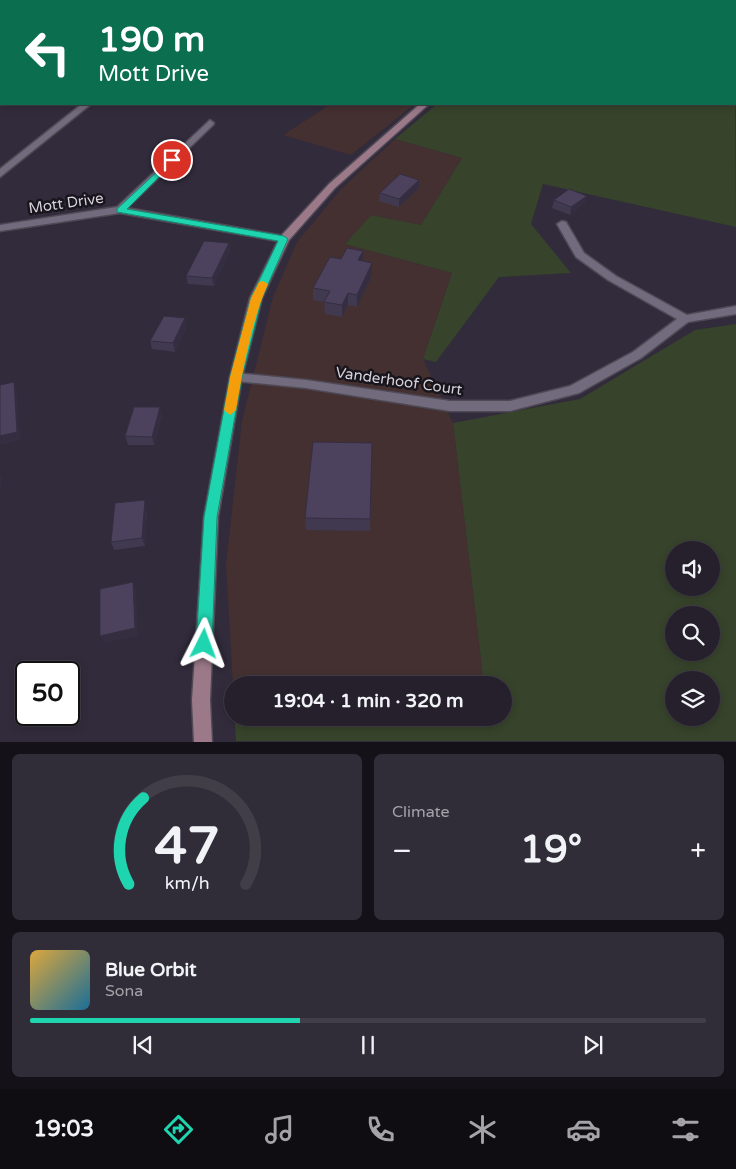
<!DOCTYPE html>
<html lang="en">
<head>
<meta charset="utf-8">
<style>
	:root { --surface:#25202c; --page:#312d38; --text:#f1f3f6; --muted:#a3a3a9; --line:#423e48; --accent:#1fd5b0 }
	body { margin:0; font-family:"Varela Round",sans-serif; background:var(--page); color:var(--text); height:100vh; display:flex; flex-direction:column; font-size:19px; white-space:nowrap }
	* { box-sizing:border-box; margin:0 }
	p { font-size:16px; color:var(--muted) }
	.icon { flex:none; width:28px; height:28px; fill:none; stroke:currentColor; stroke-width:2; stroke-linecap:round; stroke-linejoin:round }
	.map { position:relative; height:742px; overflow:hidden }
	.details { display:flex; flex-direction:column; gap:12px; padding:12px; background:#141218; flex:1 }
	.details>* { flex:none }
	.guide { position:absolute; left:0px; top:0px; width:736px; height:105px; box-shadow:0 2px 8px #0003,0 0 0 1px var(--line); background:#0b6e4f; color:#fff; overflow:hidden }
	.controls { position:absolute; left:665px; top:541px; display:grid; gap:10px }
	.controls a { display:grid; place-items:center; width:55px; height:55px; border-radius:50%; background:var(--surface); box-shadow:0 2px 8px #0003,0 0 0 1px var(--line); font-size:25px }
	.speed { position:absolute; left:15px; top:661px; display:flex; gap:10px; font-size:25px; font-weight:700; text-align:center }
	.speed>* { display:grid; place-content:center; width:65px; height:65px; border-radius:50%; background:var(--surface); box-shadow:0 2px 8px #0003,0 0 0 1px var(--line); line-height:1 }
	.speed .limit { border:2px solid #111; border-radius:8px; background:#fff; color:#111 }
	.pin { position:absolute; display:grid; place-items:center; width:42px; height:42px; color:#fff; margin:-21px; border:2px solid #fff; border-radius:50%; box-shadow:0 1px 5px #0007 }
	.me { position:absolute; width:55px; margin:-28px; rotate:3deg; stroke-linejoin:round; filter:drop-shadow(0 0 4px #0008) }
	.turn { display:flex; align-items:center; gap:18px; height:105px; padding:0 15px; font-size:22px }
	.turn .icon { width:65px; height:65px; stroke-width:2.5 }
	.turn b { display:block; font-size:35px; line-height:42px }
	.big { font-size:38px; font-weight:800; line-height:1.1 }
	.details .widget { flex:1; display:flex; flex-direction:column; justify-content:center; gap:8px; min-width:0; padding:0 18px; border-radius:8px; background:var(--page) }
	.details .dial { align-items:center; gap:0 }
	.dial svg { height:130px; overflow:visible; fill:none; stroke:var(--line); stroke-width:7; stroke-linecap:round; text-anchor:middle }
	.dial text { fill:var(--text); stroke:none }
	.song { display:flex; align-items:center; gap:15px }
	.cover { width:60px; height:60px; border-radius:8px; background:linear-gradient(135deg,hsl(40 70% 55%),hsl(200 70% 35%)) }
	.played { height:5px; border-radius:2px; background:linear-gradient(90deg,var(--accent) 40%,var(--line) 40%) }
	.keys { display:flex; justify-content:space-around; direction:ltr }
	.heat { display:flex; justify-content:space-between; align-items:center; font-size:28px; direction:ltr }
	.details .tiles { flex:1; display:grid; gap:12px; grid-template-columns:1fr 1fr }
	.widget:last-child { grid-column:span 2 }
	.trip { position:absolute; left:224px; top:676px; width:288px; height:50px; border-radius:25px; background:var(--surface); box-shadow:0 2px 8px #0003,0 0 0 1px var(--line); font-weight:800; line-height:50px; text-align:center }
	.menu { display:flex; height:80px; justify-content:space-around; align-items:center; background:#0f0d12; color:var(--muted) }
	.menu .icon { width:35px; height:35px }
	.menu .selected { color:var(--accent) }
	.menu b { font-size:22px; color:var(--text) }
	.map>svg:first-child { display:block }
	.commercial { fill:#443030 }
	.green { fill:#37432b; fill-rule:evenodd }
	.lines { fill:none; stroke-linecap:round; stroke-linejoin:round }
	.minor-casing { stroke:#4e4955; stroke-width:3 }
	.secondary-casing { stroke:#4e4955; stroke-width:3 }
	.minor { fill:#726b7d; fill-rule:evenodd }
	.secondary { fill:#9b7988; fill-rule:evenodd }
	.wall { fill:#413950 }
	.shaded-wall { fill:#352e41 }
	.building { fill:#4c425d; stroke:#352e41 }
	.route { fill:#1fd5b0; stroke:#148a72 }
	.slow { fill:#f59e0b }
	.labels { text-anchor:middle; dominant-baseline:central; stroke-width:5; stroke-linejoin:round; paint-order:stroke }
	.street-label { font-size:15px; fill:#d6d2dc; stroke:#18151c }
</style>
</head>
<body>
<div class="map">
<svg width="736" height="742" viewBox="0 0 736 742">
	<rect width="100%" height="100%" fill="#312b3b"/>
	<!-- commercial -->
	<path class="commercial" d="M331 104H415L351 155 283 135Z
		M395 139 462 158 421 225 371 215 345 244 452 273 423 359 453 423 484 685H233L226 565 242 421 273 297 297 242 341 189Z
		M234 718H357L235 724Z"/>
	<!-- green -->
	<path class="green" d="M735 68 736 227 543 184 531 224 571 273 499 277 436 362 423 359 452 273 345 244 371 215 421 225 462 158 395 139 437 104H735Z
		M736 324V741H236L235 724 357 718H502V685H484L453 423 580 399 695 330ZM674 550H711V588H674ZM674 615H711V652H674ZM674 680H711V718H674Z"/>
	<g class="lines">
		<defs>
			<path id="minor" d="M512 0H524V1H513Z
				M82 104H91L0 177V169Z
				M210 120 214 123 213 125 127 208 284 236 289 239 288 241 284 242 120 213 0 231V225L117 207Z
				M562 221 566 222 584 253 616 276 687 315 736 306V314L688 322 641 358 579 393 510 411H450L306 388 236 381 230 377 236 373 306 380 450 401H510L570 386 633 352 677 319 608 280 576 257 557 224Z"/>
			<path id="secondary" d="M420 104H429L335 188 289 240 262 298 242 377 218 517 210 700 212 742H194L192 700 204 517 230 377 250 298 280 237 329 184Z"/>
		</defs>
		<!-- minor casing -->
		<use href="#minor" class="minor-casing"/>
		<!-- secondary casing -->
		<use href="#secondary" class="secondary-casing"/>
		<!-- minor -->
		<use href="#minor" class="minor"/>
		<!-- secondary -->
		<use href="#secondary" class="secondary"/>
	</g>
	<!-- wall -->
	<path class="wall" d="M76 0H176L174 1H81Z
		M419 188 399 207 379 201 380 193Z
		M554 200 585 203 570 215 552 208Z
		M229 243 230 251 214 286 188 284 186 276Z
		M341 259 372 263V275L357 307 348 305 342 317 325 314 324 302 313 300V288Z
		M185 318 187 326 175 352 152 349 150 341Z
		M162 416 154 445H128L125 436Z
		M372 443 370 531 306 530 305 518Z
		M147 508 145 546 114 550 111 542Z"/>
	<!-- shaded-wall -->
	<path class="shaded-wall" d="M166 0H176L174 1H163Z
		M419 180V188L399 207V199Z
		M587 196 585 203 570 215 571 207Z
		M229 243 230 251 214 286 212 278Z
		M363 251V262L358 260Z
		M372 263V275L357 307V295Z
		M348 293V305L342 317V305Z
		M185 318 187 326 175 352 173 343Z
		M14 382 17 390 20 440 0 445V436Z
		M160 407 162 416 154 445 152 437Z
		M0 473 2 476 0 499Z
		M145 500 147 508 145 546 142 538Z
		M133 582 136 590 138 636 104 643 100 636Z"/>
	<!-- building -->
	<path class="building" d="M95 0H166L163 1H100Z
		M400 174 419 180 399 199 380 193Z
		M569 189 587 196 571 207 554 200Z
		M204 241 229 243 212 278 186 276Z
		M347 248 363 251 358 260 372 263 357 295 348 293 342 305 324 302 330 291 313 288 330 257 341 259Z
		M164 316 185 318 173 343 150 341Z
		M14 382 17 432 0 436V385Z
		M134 407H160L152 437 125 436Z
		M313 442 372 443 370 519 305 518Z
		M145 500 142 538 111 542 115 503Z
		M133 582 135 628 100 636V589Z"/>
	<!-- route -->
	<path class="route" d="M172 158 176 160 127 209 284 236 288 239 262 298 242 377 217 517 212 644 209 649 204 651 199 649 196 644 204 517 230 377 251 298 278 241 117 212V209Z"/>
	<!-- slow -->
	<path class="slow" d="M263 281 268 284C251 322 243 370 236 410L230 415 224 410 230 377 251 298 259 282Z"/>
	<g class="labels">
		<!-- street labels -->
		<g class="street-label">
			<text transform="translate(66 203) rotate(-8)">Mott Drive</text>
			<text transform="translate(399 381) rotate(8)">Vanderhoof Court</text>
		</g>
	</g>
</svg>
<div class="controls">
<a><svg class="icon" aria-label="sound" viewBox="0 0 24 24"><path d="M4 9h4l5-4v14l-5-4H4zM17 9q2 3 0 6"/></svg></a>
<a><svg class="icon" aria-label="search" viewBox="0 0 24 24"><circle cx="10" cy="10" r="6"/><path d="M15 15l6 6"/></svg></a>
<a><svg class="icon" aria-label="layers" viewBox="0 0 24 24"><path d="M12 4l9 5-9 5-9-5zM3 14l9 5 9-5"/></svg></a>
</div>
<div class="speed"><div class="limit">50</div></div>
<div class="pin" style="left:172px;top:160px;background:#d93025"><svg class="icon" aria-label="arrive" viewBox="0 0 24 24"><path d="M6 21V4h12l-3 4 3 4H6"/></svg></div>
<svg class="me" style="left:204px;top:644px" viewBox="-20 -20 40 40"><path d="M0-17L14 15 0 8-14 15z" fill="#1fd5b0" stroke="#fff" stroke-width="4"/></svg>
<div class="trip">19:04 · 1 min · 320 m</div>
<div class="guide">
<div class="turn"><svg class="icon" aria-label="left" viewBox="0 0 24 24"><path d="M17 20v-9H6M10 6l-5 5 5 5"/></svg><div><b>190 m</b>Mott Drive</div></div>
</div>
</div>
<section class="details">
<div class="tiles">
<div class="widget dial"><svg viewBox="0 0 100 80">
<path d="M14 69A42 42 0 1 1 86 69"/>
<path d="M14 69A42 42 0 0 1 23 16" stroke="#1fd5b0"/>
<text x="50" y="56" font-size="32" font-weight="700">47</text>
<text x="50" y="72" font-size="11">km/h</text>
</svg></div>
<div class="widget"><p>Climate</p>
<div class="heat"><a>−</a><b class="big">19°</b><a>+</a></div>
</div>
<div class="widget">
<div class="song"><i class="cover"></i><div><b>Blue Orbit</b><p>Sona</p></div></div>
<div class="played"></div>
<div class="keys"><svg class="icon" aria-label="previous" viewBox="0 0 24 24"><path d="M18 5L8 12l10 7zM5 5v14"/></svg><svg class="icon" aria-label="pause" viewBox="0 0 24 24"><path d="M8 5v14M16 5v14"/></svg><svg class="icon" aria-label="next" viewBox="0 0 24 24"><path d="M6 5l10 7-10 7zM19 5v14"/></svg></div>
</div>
</div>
</section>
<nav class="menu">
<b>19:03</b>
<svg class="icon selected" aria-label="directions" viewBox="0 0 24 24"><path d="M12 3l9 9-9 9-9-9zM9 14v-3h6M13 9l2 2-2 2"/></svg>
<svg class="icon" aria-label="music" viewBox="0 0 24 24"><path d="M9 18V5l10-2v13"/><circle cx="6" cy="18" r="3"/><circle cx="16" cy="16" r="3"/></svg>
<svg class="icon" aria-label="phone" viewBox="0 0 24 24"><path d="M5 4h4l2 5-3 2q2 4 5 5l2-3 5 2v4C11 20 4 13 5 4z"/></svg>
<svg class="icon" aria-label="climate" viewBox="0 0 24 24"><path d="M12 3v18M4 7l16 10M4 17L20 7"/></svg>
<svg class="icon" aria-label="car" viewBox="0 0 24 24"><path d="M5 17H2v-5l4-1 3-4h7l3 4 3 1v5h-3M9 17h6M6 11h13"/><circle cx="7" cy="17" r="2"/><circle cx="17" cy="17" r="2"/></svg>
<svg class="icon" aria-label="filters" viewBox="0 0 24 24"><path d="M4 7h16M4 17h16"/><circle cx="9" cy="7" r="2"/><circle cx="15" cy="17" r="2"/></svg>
</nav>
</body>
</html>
